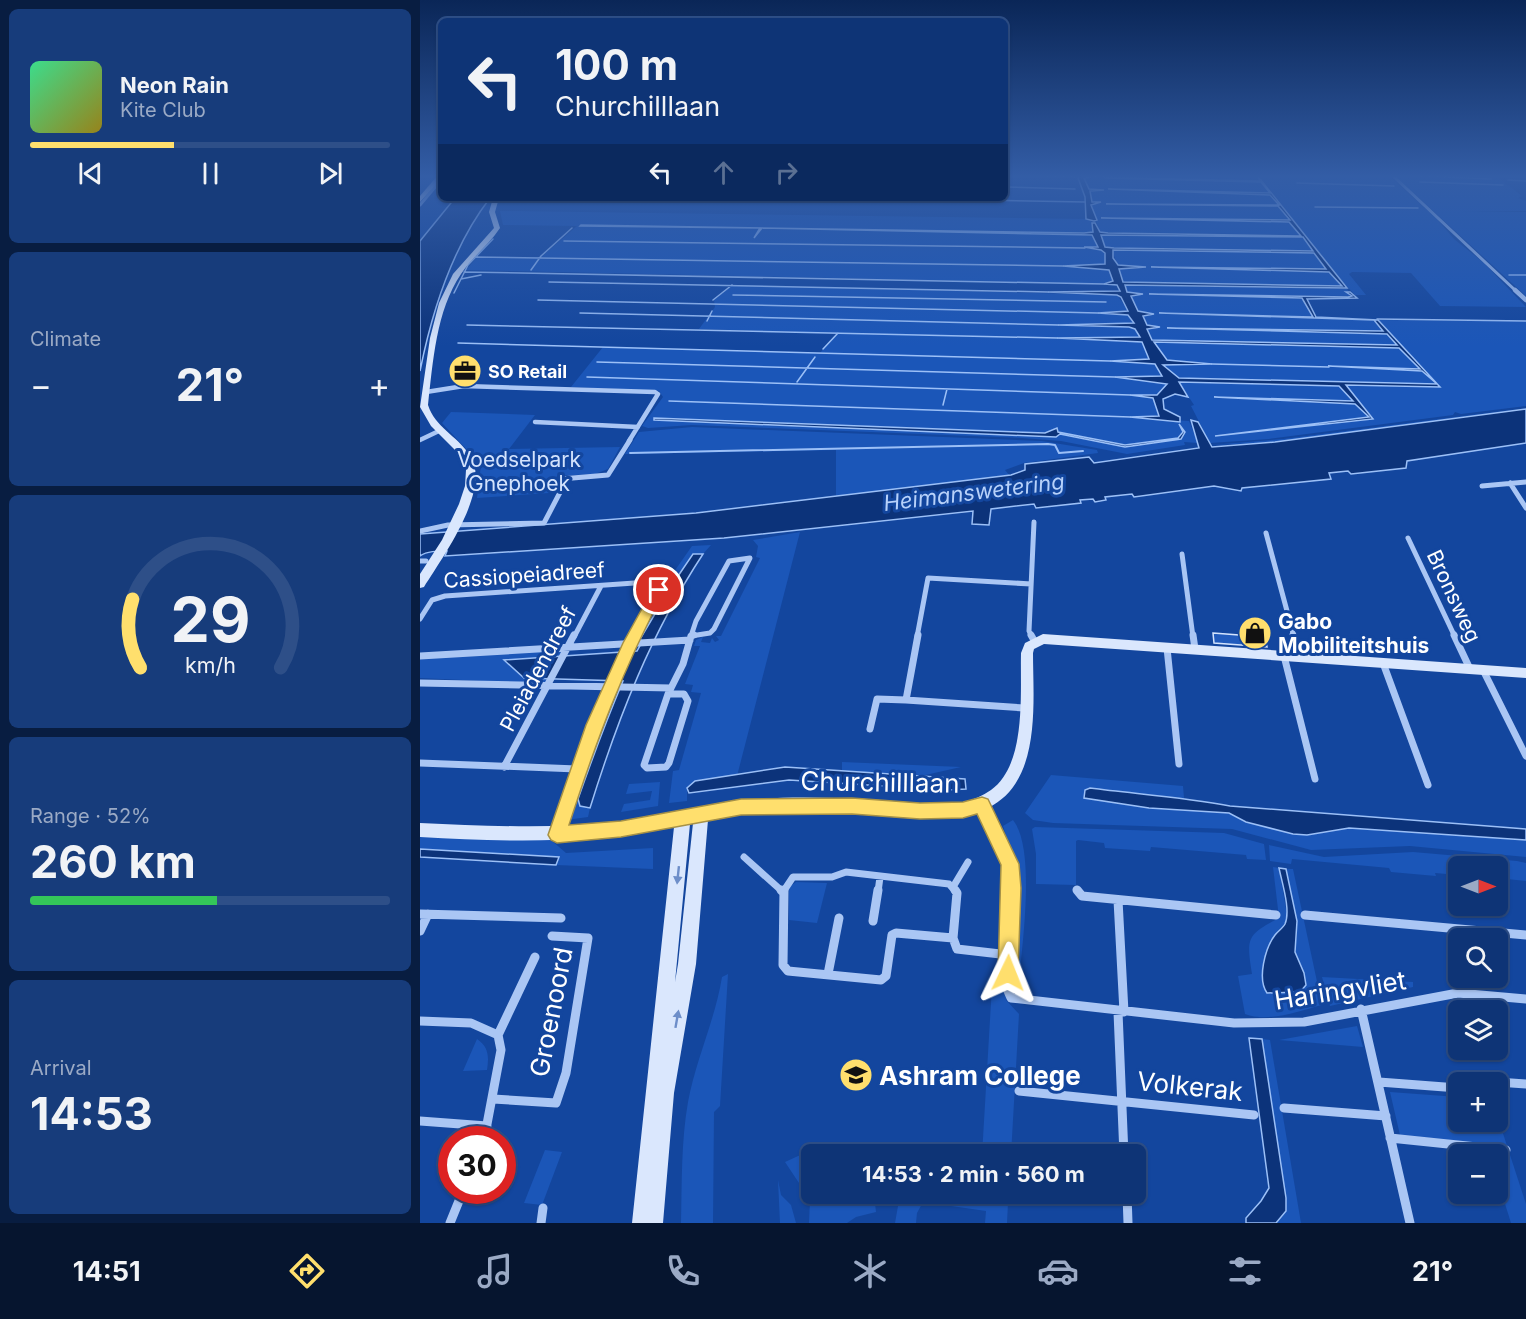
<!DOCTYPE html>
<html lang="en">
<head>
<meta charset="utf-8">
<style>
	:root { --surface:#0e3476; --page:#173c7b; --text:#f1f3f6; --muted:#9baac5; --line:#2e4f88; --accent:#ffdf6d }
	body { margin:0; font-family:Inter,sans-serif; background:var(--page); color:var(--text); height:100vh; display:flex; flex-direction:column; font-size:22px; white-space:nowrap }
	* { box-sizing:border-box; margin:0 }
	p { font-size:20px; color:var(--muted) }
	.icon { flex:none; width:33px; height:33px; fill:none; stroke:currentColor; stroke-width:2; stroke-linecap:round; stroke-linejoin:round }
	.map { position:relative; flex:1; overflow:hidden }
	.panel { display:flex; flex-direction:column; gap:9px; padding:9px; background:#081d41; width:420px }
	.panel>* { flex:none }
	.top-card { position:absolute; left:18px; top:18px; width:570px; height:183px; border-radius:9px; box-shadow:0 2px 4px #0004,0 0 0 2px var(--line); background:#0e3476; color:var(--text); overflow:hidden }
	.needle { width:39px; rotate:90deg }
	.fabs { position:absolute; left:1028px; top:856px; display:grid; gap:12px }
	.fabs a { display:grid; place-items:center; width:60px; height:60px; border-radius:9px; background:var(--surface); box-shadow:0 2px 4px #0004,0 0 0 2px var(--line); font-size:30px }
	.speed { position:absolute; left:18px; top:1126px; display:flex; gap:12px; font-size:30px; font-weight:700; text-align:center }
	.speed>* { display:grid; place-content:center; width:78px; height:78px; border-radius:50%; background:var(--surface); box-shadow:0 2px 4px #0004,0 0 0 2px var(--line); line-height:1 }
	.speed .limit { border:9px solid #d22; background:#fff; color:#111 }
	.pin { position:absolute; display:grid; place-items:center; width:51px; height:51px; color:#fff; margin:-26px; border:3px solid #fff; border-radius:50%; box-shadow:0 2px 6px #0007 }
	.me { position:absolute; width:66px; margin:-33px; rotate:2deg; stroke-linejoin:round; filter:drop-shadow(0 0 4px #0008) }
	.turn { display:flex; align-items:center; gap:21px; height:126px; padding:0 18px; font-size:27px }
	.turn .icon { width:78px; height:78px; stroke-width:2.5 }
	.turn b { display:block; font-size:42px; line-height:51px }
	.lanes { display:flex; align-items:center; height:57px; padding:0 18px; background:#0003; justify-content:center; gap:30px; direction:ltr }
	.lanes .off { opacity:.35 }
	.big { font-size:45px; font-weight:700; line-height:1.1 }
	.panel .widget { flex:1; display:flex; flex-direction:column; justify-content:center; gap:9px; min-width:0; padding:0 21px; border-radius:9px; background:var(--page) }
	.panel .dial { align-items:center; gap:0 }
	.dial svg { height:156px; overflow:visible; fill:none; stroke:var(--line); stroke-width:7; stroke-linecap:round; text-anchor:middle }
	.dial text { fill:var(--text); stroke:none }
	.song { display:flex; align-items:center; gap:18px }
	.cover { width:72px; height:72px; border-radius:9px; background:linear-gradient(135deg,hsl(150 70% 55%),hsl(50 70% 35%)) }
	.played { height:6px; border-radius:3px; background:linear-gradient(90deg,var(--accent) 40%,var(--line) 40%) }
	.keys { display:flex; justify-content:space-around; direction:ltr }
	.heat { display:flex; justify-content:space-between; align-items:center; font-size:33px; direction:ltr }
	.charge { height:9px; border-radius:4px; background:linear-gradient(90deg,#34c759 52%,var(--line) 0) }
	.trip { position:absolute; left:381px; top:1144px; width:345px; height:60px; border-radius:9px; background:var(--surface); box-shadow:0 2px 4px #0004,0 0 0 2px var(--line); font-weight:700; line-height:60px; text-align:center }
	.tabs { display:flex; height:96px; justify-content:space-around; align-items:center; background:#06152f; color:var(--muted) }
	.tabs .icon { width:42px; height:42px }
	.tabs .current { color:var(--accent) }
	.tabs b { font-size:27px; color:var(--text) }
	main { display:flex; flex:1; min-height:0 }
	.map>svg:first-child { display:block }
	.green { fill:#1b56b8; fill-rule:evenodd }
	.water { fill:#0c337a; stroke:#9cc0f7; stroke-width:1.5; fill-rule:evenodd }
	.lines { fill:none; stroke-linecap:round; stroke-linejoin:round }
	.stream-far1 { stroke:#9cc0f7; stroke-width:1.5 }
	.stream { stroke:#9cc0f7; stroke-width:2 }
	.building { fill:#215bbd; stroke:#d3e3fd; stroke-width:1.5 }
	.street-far4 { stroke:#aac6f4; stroke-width:3 }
	.street-far3 { stroke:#aac6f4; stroke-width:4.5 }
	.street-far2 { stroke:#aac6f4; stroke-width:5 }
	.street-far1 { stroke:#aac6f4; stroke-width:7 }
	.street { stroke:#aac6f4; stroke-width:9 }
	.secondary { fill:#dae7fd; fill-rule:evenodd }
	.primary { fill:#f7faff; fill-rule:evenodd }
	.oneway { fill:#6d8ec9 }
	.route { fill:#ffdf6d; stroke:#a69147; stroke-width:1.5 }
	.labels { text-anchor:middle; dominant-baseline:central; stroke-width:6; stroke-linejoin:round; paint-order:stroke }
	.far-poi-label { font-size:18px; font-weight:bold; fill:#fff; stroke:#13469e; text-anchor:start }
	.park-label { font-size:21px; fill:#d3e3fd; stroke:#13469e }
	.street-label { font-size:21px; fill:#fff; stroke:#13469e }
	.poi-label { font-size:21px; font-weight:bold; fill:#fff; stroke:#13469e; text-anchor:start }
	.water-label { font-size:22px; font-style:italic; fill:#b7d1fa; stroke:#13469e }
	.near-street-label { font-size:26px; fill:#fff; stroke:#13469e }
	.near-poi-label { font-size:26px; font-weight:bold; fill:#fff; stroke:#13469e; text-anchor:start }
</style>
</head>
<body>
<main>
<section class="panel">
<div class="widget">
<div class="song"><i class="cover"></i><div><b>Neon Rain</b><p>Kite Club</p></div></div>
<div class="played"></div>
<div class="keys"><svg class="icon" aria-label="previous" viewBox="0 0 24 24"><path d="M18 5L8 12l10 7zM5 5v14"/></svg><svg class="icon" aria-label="pause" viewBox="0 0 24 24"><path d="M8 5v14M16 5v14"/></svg><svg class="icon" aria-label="next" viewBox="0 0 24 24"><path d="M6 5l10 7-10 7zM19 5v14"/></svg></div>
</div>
<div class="widget"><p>Climate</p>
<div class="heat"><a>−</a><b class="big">21°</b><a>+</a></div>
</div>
<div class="widget dial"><svg viewBox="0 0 100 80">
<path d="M14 69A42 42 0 1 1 86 69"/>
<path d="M14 69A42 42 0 0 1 10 34" stroke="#ffdf6d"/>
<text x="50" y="56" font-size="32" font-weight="700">29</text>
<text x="50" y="72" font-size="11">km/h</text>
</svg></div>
<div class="widget"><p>Range · 52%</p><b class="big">260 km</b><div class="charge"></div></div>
<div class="widget"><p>Arrival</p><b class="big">14:53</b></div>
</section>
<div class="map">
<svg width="1106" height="1223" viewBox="0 0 1106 1223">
	<rect width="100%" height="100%" fill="#13469e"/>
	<!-- green -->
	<path class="green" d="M663 175H837L850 193 820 194 852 195 871 221 682 219 869 222 882 235 680 232 670 204 681 203 672 202 670 191 675 190 669 189Z
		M839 175H968L1016 218 1034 239 1064 263 1106 307 1020 306 991 273 932 272 929 274 946 295H935L915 274Z
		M974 175H1075L1102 196 1098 198 1106 201V211H1043L1106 212V296Z
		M80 211 666 219 671 221 673 232 651 233 673 236 678 247 664 248 681 250 685 253V264L655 266 689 270 693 280 684 284 46 270 57 257H121L157 226 83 225Z
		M681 235 883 237 894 251 694 248 685 246Z
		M716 250 894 253 906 270 732 268 909 272 922 286 703 282 699 269 726 268 698 265 692 251Z
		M312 285 697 295 708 310 686 312 708 315 713 319V325L655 326 709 327 715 329 720 337 648 339 722 341 729 359 693 361 735 364 742 376 704 378 747 384 737 395H717L733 398 740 415 718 418 769 421 778 443 764 442 765 445 707 454 641 441 602 438 272 425 228 428 222 426 243 397 239 391 151 387 183 347 400 353 417 333 279 329 295 307 294 300ZM241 418 631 433 637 429 638 432 705 445 755 439 705 447 640 434 636 437 234 420Z
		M704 285 927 289 932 296 729 294 882 298 894 317 739 314 955 320 963 331 747 328 967 334 978 345 732 340 723 316 734 315 718 311 711 296 722 293 707 292Z
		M958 320 1106 321V406L1041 414 1035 412 1033 415 849 439 790 443 771 406 774 405 759 382 919 386 933 401 794 398 935 404 949 417 795 436 953 418 926 385 1020 387Z
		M734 342 979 348 1000 369 909 367 1002 371 1017 385 759 378 742 365 786 364 746 360Z
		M1106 408 855 442 791 445 863 439Z
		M31 412 115 415 89 449 200 447 188 469 175 474 137 476 129 493 57 498 61 465 22 423Z
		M272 427 622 441 677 450 678 453 604 463 585 470 590 476 416 496V450L205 454 219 432Z
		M380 532 317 776 275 781 267 788V801L249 803 253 771 259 770 281 693 271 692 273 685 265 684 280 646H274L276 640 283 637 281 642 290 643 292 638 295 642 299 640 296 636H301L340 558 336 557 338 546 333 540Z
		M291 545 283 554H273L254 582 220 639 217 637 244 586 272 546Z
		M144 649 125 684 0 678V658Z
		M191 693H196L174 751 160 806 170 808 168 817 146 820 160 773Z
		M422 762 541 767 501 776 422 771Z
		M631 775 763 786 764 798 665 790 664 798 729 808 809 813 826 822 873 834 887 835 929 828 1106 840V857L990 846 891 850 812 829 633 823 613 820 605 813Z
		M240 782 238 806 201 812 204 804 230 800 232 791 206 794 209 784Z
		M593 820C617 850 601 952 598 992L595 983 598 873 583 826Z
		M615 827 804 833 844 844 846 860 827 859 826 855 731 847 730 851 685 848 684 843 658 840 656 841V885L616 884V854L612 829Z
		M0 836 131 840 146 853 233 848V869L136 865 138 857 0 849Z
		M849 845 904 857 993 852 1097 861 1106 863V881L1077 878V867H1038V875L1015 873 1016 876 971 872 969 868 872 859 871 864 850 861Z
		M853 867 859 868 867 915 865 925 854 936 884 973 875 952 877 932 866 869H873L902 1005C879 1011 848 1023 825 1014L818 976 832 974C826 937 827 935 859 918Z
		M376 882 407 883 397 923 369 920V887Z
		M573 969 585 980 586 1000 599 1014 591 1155H562Z
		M308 974 300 1106 294 1112 293 1223H261C262 1183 261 1142 268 1102 276 1059 295 1020 302 977Z
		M902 977 993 982V987L910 1006Z
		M937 1026 943 1047 859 1040Z
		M57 1039C69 1047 69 1057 67 1070L43 1071Z
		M842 1039 850 1040 881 1223H856L866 1211Z
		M970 1092 1038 1097V1122H1077V1115L1106 1204V1223H1091L1077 1178V1155H1069L1066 1144 980 1135Z
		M419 1144 422 1155H414L413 1152 392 1155 391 1166 386 1176 391 1186 389 1190 383 1189 365 1162 400 1146Z
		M125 1150 142 1152 122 1205 104 1203Z
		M358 1180 361 1195 371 1205 376 1223H360Z
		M399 1194H454L456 1212 436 1217 427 1223H389L390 1200Z
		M487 1194H529L586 1200 588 1203 587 1223H565L566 1211 503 1202 497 1213 496 1223H475L478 1206Z"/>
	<!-- water -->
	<path class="water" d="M657 175 678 176 664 178 669 189 684 190 670 191 672 202H681L671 205 677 220 674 221 666 219 665 197Z
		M837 175 927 288 705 285 707 292 723 294 711 296 718 311 734 314 723 316 727 325 740 327 727 329 732 340 977 345 967 334 747 328 963 331 954 320 739 313 893 317 882 298 729 294 928 297 932 296 926 292H930L937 298 887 299 896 317 958 320 1020 387 926 385 953 419 795 436 949 417 935 404 794 397 933 401 919 386 759 382 768 397 755 394 743 399 744 409 760 417V422L710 417 739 416 733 398 710 395H737L747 384 695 377 742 376 735 364 690 361 729 359 722 342 637 338 720 337 715 329 709 327 638 325 714 323 708 315 678 313 708 311 701 297 697 295 628 292 700 291 697 285 684 284 693 281 689 270 643 266 685 264V253L681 250 664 247H678L672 235 342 228 334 238 340 228 160 226 161 225 664 233 673 232 672 223H675L680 232 688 233 881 236 869 222 681 218 870 220 858 206 686 204 859 205 850 195 688 189 850 193 841 182 685 178 684 177 840 181ZM681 235 883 237 893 251 694 248 685 247ZM693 250 894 253 906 269 731 267 909 272 922 286 703 282 699 269 726 267 698 265 693 258ZM734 342 979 348 1000 369 908 366 1002 371 1017 384 759 378 743 365 792 364 747 360Z
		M35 198H70C32 247 12 311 0 371V241Z
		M1106 409V443L987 461 986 468 931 474 928 471 909 473 911 479 822 488 821 491 794 486 714 497 712 494 685 497 686 500 675 502 673 499 660 500 661 503 616 508 614 504 571 509 569 525 552 524 553 511 304 538 25 556 27 551C17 551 7 551 0 556V534L276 513 591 475 605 470V464L669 457 674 463 779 448 771 420 778 422 792 447 855 442Z
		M234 418 625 433 637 428 638 432 705 445 758 438 763 432 759 424 765 432 761 439 705 447 640 434 636 437 234 420Z
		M273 554H283C231 633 198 718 170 808L160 806 158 799C172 759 187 719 203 681L104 678 84 660 217 651 222 642 220 639 254 582Z
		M365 767 545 779 546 789 527 790 369 780 269 793 267 788 275 781Z
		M670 788C716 794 763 797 810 806L1106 829V840L929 828 887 835 873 834 826 822 809 813 729 808 664 798 665 790Z
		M0 849 139 857 136 865 0 857Z
		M859 868 866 869 877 921 875 952 884 973 886 985 880 992 847 993C837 979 845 948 855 935 858 931 863 928 865 924 871 910 862 883 859 868Z
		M829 1038 842 1039 866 1198V1211L856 1223H826V1218L841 1201 849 1188Z"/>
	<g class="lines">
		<!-- stream-far1 -->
		<path class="stream-far1" d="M600 175 657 177
			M980 175 1071 179
			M1088 180 1106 181
			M1000 182 1083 185
			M877 183 974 186
			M585 187 655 189
			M437 198 665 202
			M895 207 998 208
			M144 241 665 248
			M55 257 643 266
			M111 270 121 256 152 228
			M44 272 684 284
			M1089 275H1106
			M41 279 61 275
			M129 282 628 292
			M34 293 48 265 73 239
			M313 295 686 302
			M118 300 678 313
			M293 300 312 285
			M160 313 638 325
			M957 319 1106 321
			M287 321 292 311
			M47 325 637 338
			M38 343 690 361
			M403 349 418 333
			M177 362 695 377
			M792 364 909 367
			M167 377 710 395
			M377 382 395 357
			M249 401 710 417
			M523 405 527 389"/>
		<!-- stream -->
		<path class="stream" d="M210 453 628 444 635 445 639 453 663 451"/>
	</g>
	<!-- building -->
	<path class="building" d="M793 633 845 637 847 647 794 643Z"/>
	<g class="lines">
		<!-- street-far4 -->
		<path class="street-far4" d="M972 175 1096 291
			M0 205 21 180"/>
		<!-- street-far3 -->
		<path class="street-far3" d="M1095 290 1106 300
			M6 392 44 386 235 392 238 394 209 441
			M115 422 218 427
			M0 440 21 430"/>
		<!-- street-far2 -->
		<path class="street-far2" d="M141 479 188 475 210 440
			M1090 483 1106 508
			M1062 486 1106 482
			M0 531 28 525 124 523 147 479
			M846 533 874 637
			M988 538 1035 637
			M762 554 773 637
			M330 558 294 629 290 633 271 636 276 621 309 561Z
			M0 561H6
			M0 619 12 600 25 596 229 582 238 585 239 590 215 637
			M154 637 181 586
			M497 637 508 578 611 584
			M612 637 609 631 614 522"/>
		<!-- street-far1 -->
		<path class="street-far1" d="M498 635 486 700 604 708
			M611 635 615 642
			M773 635 775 649
			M873 635 879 657
			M1034 635 1050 669
			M271 636 274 635
			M747 648 759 764
			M0 656 270 640
			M864 656 895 779
			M963 663 1008 785
			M1063 670 1106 756
			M0 683 251 688
			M248 694H264L268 701 249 763 246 767 227 768 224 765Z
			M248 694 263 664 271 636
			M450 729 457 699 486 700
			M0 763 157 769
			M84 767 154 635
			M562 805 587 856 591 892
			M138 831 170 738 215 635
			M324 857 363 892
			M533 887 548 862
			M657 890 659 892
			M363 892 373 877H412L426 872 529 884 536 892
			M458 892 460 877"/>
		<!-- street -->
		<path class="street" d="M361 890 363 892
			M364 890 363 965 368 971 461 980 466 976 472 935 476 933 533 938
			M591 890 588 991 591 998 814 1023 884 1022 1038 993 1106 999
			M657 890 662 896 856 915
			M698 900 704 1012
			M0 914 141 918
			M885 915 1106 935
			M453 921 458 890
			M0 931 8 914
			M533 938 537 949 589 955
			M533 938 537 893 535 890
			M408 974 419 918
			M941 1009 990 1223
			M698 1012 704 1155
			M0 1021 51 1023 78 1035 81 1050 64 1140
			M78 1035 115 957
			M959 1082 1038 1088
			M1058 1083 1063 1081 1106 1084
			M599 1091 834 1115
			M73 1099 136 1103 146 1073 168 938 132 936
			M864 1108 966 1116
			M0 1121 67 1126
			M970 1138 1086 1150
			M707 1194 708 1223
			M30 1223 43 1191
			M121 1223 123 1208"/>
		<!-- secondary -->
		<path class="secondary" d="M73 198H79L75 212 80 228C69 245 52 257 41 274 16 311 13 362 8 405 15 427 37 436 49 454 74 487 22 558 4 587L0 588V574L22 540 39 504 45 486 46 470 42 457 11 426 0 407 10 338 19 303 33 274 74 228 69 212Z
			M623 634 1106 668V678L624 644 614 649 613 653C613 702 622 782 568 808 556 815 542 817 528 819L376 811 333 813 288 820 276 964 254 1093 243 1223H212L254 827C170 844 85 842 0 837V823C66 826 133 829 200 822 236 818 270 808 306 803 342 797 379 797 415 798 460 800 533 818 571 790 607 764 600 693 601 653L605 643ZM273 823 258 964 255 982 270 824Z"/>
		<!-- primary -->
		<path class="primary" d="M18 175H21V179L0 202V196Z"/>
	</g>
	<!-- one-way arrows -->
	<defs><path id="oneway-solid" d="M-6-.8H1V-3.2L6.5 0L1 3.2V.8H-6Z" transform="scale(1.5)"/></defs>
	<g class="oneway">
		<use href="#oneway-solid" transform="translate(258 875) rotate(96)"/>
		<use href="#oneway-solid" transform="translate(257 1019) rotate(-80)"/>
	</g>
	<!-- sky -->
	<linearGradient id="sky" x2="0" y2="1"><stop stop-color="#0a2657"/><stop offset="0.51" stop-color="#335da6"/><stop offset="1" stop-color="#335da6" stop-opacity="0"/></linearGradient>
	<rect width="1106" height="346" fill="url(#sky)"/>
	<!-- route -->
	<path class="route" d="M239 586 245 590C203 668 176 742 149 825L201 821 321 799 432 798 500 803 543 802 562 797 568 799 599 864 601 888 598 973 595 980 588 983 581 980 578 973 581 865 557 814 543 818 500 819 432 814 321 815 201 837 137 843 131 840 128 835 166 725 203 643 234 587Z"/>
	<!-- icons -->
	<defs>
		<symbol id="office-disc" viewBox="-11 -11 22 22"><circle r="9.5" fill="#ffdf6d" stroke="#13469e"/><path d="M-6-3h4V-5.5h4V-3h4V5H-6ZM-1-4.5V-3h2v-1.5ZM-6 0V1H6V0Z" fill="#111"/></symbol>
		<symbol id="shop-disc" viewBox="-11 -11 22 22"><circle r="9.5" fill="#ffdf6d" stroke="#13469e"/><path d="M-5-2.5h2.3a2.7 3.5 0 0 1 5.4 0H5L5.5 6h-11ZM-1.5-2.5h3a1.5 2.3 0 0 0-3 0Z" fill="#111"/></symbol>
		<symbol id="school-disc" viewBox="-11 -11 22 22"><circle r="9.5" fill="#ffdf6d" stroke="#13469e"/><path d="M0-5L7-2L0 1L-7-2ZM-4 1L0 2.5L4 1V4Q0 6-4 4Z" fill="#111"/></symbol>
	</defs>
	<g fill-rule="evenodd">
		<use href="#office-disc" x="26" y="352" width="38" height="38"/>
		<use href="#shop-disc" x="816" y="614" width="38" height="38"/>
		<use href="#school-disc" x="417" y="1056" width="38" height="38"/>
	</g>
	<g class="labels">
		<!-- far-poi labels -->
		<g class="far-poi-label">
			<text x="68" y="371">SO Retail</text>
		</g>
		<!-- park labels -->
		<g class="park-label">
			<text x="99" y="459">Voedselpark<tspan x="99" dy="24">Gnephoek</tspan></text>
		</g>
		<!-- street labels -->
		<g class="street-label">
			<text transform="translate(104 575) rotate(-4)">Cassiopeiadreef</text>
			<text transform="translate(1034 596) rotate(65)">Bronsweg</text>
			<text transform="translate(118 669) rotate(-62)">Pleiadendreef</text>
		</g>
		<!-- poi labels -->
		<g class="poi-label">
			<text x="858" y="621">Gabo<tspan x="858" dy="24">Mobiliteitshuis</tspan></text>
		</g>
		<!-- water labels -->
		<g class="water-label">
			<text transform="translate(554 492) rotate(-7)">Heimanswetering</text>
		</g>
		<!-- near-street labels -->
		<g class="near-street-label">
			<text transform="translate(460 782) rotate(1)">Churchilllaan</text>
			<text transform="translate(920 990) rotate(-9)">Haringvliet</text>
			<text transform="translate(131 1012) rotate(-79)">Groenoord</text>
			<text transform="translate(770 1086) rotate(6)">Volkerak</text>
		</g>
		<!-- near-poi labels -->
		<g class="near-poi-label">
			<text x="459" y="1075">Ashram College</text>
		</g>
	</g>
</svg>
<div class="fabs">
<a><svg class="needle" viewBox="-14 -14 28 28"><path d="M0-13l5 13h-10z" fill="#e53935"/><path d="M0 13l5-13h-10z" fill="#9baac5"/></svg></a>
<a><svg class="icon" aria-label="search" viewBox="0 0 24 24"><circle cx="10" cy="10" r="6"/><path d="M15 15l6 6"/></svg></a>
<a><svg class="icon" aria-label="layers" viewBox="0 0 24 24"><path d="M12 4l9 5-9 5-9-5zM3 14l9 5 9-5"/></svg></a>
<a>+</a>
<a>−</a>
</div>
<div class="speed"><div class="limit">30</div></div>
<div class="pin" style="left:239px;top:590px;background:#d93025"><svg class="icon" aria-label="arrive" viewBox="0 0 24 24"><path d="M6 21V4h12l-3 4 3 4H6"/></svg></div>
<svg class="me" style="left:588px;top:973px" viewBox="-20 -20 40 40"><path d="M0-17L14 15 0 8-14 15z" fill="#ffdf6d" stroke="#fff" stroke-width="4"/></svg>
<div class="trip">14:53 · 2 min · 560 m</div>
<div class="top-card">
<div class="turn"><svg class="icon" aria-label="left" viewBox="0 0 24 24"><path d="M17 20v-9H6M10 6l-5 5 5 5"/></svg><div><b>100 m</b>Churchilllaan</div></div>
<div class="lanes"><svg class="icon" aria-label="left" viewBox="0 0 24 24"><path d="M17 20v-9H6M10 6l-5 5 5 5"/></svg><svg class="icon off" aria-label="ahead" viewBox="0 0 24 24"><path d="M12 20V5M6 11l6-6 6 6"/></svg><svg class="icon off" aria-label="right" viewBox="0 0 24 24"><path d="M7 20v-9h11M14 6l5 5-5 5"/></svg></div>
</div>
</div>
</main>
<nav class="tabs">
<b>14:51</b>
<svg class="icon current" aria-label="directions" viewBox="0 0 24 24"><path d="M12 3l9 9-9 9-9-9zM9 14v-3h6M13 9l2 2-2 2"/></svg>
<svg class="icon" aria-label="music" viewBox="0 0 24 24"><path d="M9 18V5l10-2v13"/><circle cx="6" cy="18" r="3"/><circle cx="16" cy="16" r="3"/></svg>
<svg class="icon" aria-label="phone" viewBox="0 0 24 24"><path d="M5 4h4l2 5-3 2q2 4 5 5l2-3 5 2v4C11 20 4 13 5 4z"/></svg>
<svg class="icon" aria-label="climate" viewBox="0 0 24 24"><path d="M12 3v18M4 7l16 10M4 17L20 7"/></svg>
<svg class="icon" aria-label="car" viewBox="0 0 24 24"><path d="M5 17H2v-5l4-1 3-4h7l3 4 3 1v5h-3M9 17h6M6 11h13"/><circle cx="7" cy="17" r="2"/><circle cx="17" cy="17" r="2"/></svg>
<svg class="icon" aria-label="filters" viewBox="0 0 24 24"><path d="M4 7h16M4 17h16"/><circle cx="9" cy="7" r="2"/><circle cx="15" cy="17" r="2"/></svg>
<b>21°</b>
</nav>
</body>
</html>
